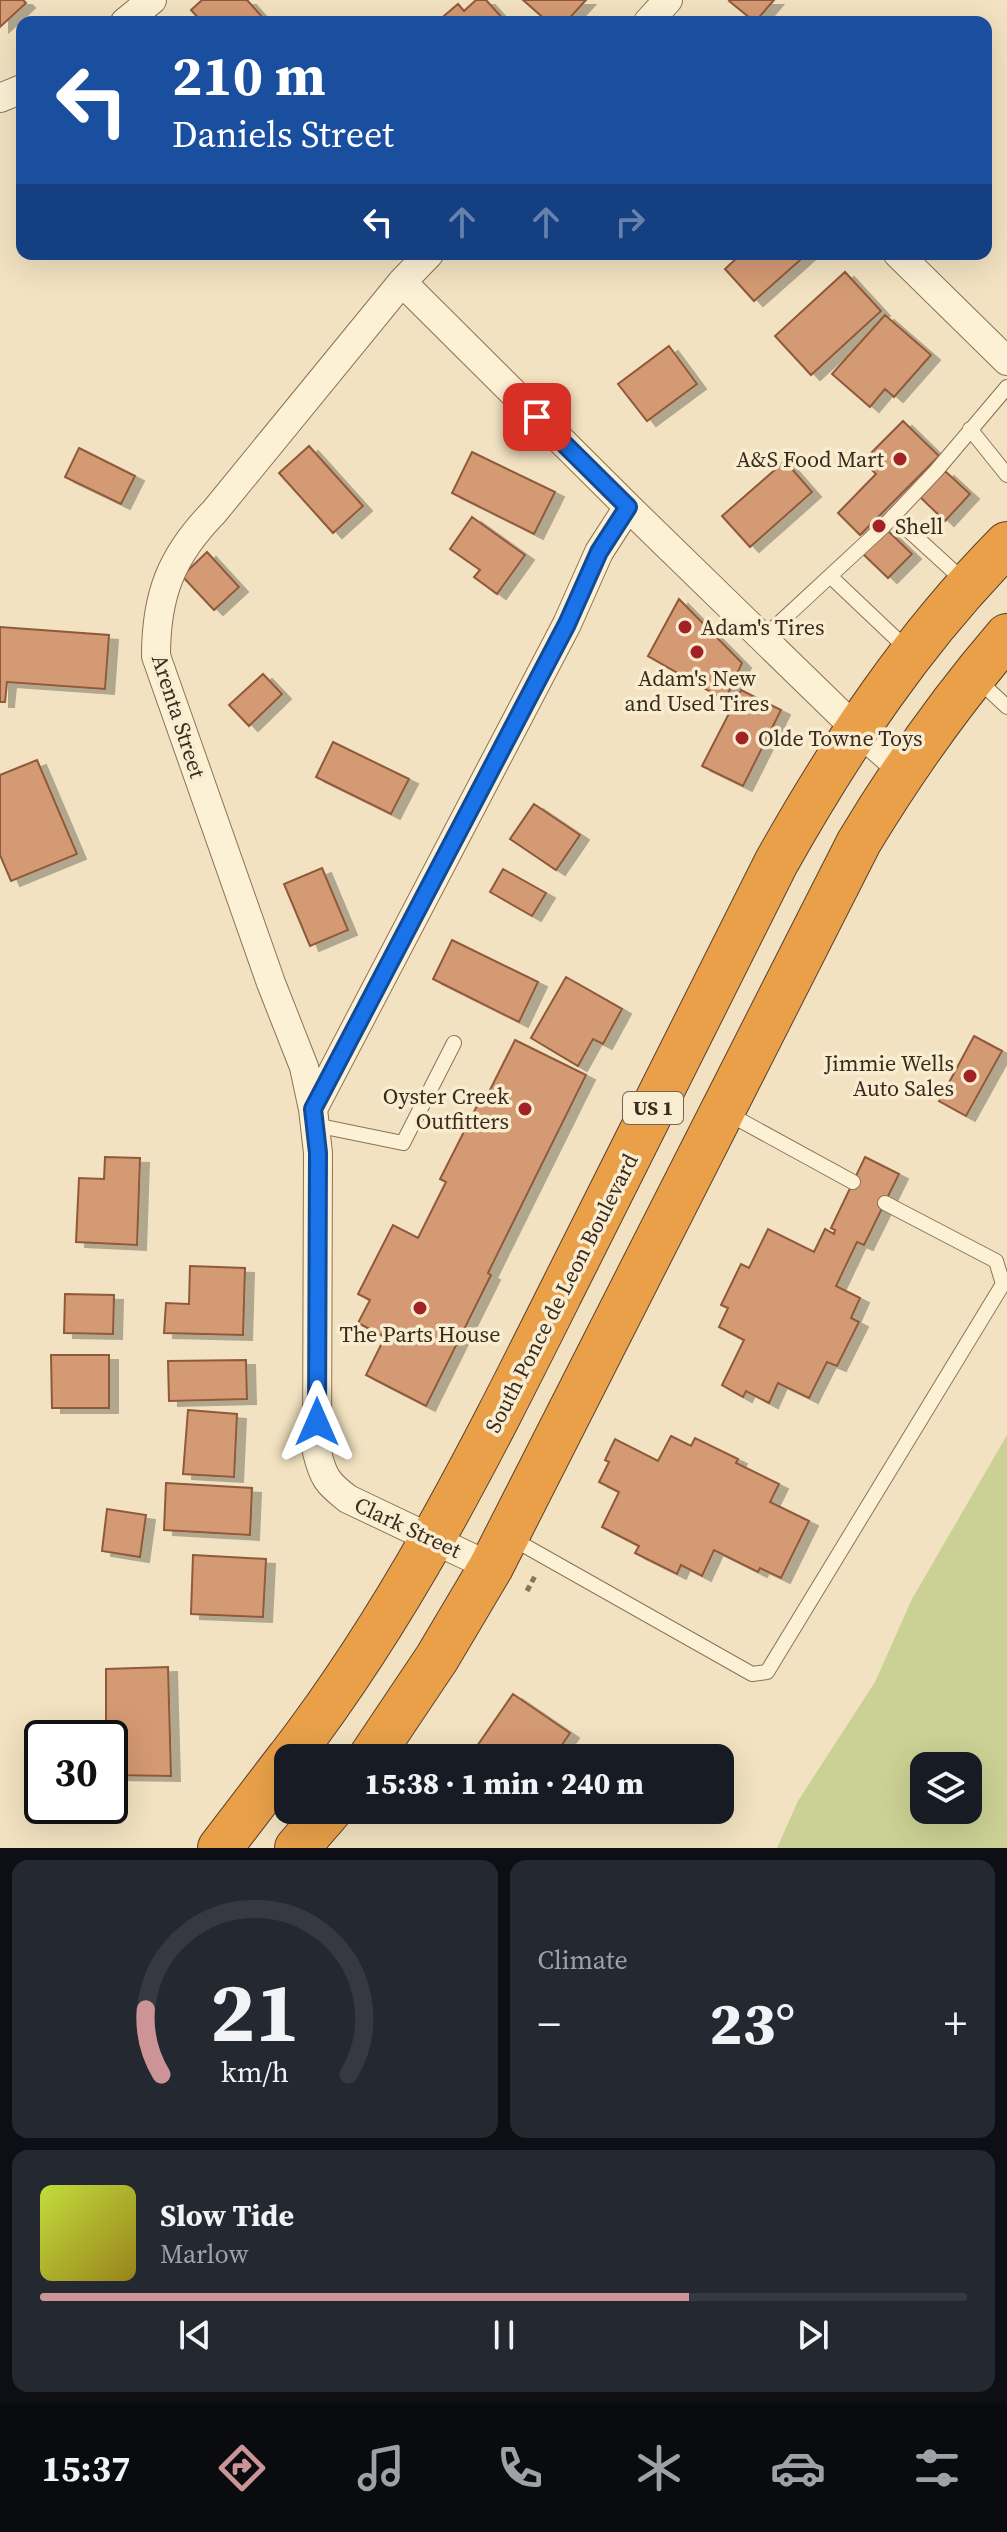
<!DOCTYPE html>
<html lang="en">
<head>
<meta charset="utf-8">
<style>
	:root { --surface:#171b24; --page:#242831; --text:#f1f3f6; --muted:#9ea1a6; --line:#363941; --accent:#cd9498 }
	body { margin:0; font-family:"Source Serif 4",serif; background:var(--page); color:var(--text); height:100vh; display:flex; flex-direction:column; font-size:30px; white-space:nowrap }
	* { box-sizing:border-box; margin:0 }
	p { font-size:26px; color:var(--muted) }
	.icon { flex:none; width:44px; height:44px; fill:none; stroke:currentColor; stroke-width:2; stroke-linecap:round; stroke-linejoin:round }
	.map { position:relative; height:1848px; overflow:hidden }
	.side { display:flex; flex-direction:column; gap:12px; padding:12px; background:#0d0f14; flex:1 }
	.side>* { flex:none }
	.hud { position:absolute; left:16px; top:16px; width:976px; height:244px; border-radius:16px; box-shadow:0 8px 32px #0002; background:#1a4fa0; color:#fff; overflow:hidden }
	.fabs { position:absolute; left:910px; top:1752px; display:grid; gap:16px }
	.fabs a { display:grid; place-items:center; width:72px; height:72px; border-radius:16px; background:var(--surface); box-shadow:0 8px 32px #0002; font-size:40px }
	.speed { position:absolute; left:24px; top:1720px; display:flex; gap:16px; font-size:40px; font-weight:700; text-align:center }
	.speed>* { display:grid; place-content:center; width:104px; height:104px; border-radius:50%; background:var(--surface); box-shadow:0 8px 32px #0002; line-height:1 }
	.speed .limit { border:4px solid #111; border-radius:12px; background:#fff; color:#111 }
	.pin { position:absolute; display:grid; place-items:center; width:68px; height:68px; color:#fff; margin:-34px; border-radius:16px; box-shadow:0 4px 12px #0006 }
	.me { position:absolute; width:88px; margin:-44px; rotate:0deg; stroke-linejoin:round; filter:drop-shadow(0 0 6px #0008) }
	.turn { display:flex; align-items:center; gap:28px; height:168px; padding:0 24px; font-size:36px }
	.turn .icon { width:104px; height:104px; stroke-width:2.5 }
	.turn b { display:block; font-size:56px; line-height:68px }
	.lanes { display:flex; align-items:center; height:76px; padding:0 24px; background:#0003; justify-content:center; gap:40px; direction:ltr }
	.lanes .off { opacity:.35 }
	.big { font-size:60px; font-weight:800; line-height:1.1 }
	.side .card { flex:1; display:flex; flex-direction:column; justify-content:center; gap:12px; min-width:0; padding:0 28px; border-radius:16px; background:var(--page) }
	.side .dial { align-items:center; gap:0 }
	.dial svg { height:208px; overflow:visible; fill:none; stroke:var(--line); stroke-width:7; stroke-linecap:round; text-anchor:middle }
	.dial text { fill:var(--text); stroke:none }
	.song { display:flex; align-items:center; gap:24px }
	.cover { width:96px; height:96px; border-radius:12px; background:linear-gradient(135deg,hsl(70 70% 55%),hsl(50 70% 35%)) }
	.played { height:8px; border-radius:4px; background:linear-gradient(90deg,var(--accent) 70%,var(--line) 70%) }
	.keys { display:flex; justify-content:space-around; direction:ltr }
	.heat { display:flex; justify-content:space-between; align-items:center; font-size:44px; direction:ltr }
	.side .tiles { flex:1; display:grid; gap:12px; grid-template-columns:1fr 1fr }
	.card:last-child { grid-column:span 2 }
	.trip { position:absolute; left:274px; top:1744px; width:460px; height:80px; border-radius:16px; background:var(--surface); box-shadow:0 8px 32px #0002; font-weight:800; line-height:80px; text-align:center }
	.dock { display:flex; height:128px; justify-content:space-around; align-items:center; background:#090b0e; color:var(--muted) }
	.dock .icon { width:56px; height:56px }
	.dock .on { color:var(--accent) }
	.dock b { font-size:36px; color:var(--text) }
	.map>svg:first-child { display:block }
	.green { fill:#cbd194; fill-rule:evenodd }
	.building { fill:#d49a73; stroke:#8f5a3a; stroke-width:2; filter:url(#shadow) }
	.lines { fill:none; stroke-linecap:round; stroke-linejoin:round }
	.lane-casing { stroke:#8d7356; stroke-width:16 }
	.street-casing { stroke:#8d7356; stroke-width:30 }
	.highway-casing { stroke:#5b402b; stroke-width:46 }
	.path { stroke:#8d7356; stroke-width:5; stroke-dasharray:6 4; stroke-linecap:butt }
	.lane { stroke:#fcf0d5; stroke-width:14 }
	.street { stroke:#fcf0d5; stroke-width:28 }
	.highway { stroke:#e9a049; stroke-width:44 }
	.route-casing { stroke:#114b97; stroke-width:20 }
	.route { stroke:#1a73e8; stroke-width:14 }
	.poi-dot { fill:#a22124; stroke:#f9edd1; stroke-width:3 }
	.labels { text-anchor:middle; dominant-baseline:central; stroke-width:7; stroke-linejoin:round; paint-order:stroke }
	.shield { fill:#f9edd1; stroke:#756552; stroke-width:2 }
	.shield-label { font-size:20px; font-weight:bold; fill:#3c2b1c }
	.poi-label { font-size:22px; fill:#3c2b1c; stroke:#f9edd1; text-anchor:end }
	.street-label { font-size:22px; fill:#3c2b1c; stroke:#f9edd1 }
</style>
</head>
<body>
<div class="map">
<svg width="1007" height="1848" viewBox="0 0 1007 1848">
	<defs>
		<filter id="shadow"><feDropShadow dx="9" dy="5" stdDeviation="0" flood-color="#0004"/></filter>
	</defs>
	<rect width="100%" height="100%" fill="#f2e2c1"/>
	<!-- green -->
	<path class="green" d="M1007 1435V1848H777L798 1801 875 1682 912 1599ZM924 1766H968V1810H924Z"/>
	<!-- building -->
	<path class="building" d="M0 0H23L26 3 0 27Z
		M202 0H247L266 21 202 22 191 10Z
		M476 0H486L506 22 438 21 458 4 464 11Z
		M523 0H586L566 22H548Z
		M774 0 755 22 729 1 730 0Z
		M741 254H807L754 301 725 269Z
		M845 272 881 311 811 375 775 336Z
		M885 315 931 355 894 397 885 389 870 407 832 374Z
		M669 346 697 384 647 421 618 384Z
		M903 421 939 456 860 535 838 513 876 474 863 461Z
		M309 446 363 506 333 533 279 473Z
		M79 448 135 476 121 504 65 477Z
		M472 452 555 492 534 534 452 493Z
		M785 461 812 492 750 547 722 516Z
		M945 471 970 494 945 521 920 497Z
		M472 517 525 555 497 594 474 577 480 570 450 549Z
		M886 529 912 554 888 578 863 554Z
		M207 552 239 587 214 610 182 576Z
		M679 599 742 663 725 700 648 656Z
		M0 627 109 635 105 689 7 682 5 702H0Z
		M263 674 282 694 249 726 229 705Z
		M741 690 781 710 743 786 702 766Z
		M333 742 409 779 391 814 316 777Z
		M37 760 77 854 11 881 0 855V775Z
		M534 804 580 835 556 870 510 839Z
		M322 868 348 930 310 946 284 884Z
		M503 869 546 893 532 916 490 892Z
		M452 940 538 982 519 1022 433 979Z
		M566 977 622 1009 603 1044 593 1039 578 1066 531 1038Z
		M974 1036 1002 1051 966 1116 939 1101Z
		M515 1040 586 1075 488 1273 491 1275 426 1406 366 1375 385 1337 358 1323 370 1300 358 1294 393 1225 418 1238 446 1182 440 1179 483 1094 487 1096Z
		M105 1157 140 1158 137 1245 76 1242 79 1178 104 1179Z
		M865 1157 899 1174 864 1245 857 1242 836 1286 860 1298 851 1318 859 1322 837 1366 827 1362 809 1398 778 1383 769 1403 746 1391 743 1397 722 1385 744 1340 719 1327 728 1308 721 1305 741 1264 749 1268 768 1229 814 1252 825 1229 834 1234 835 1230 831 1228Z
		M190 1266 245 1268 243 1335 164 1333 166 1303 189 1304Z
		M65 1294 114 1295 113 1334 64 1333Z
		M51 1355H109V1408H52Z
		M246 1360 247 1399 169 1401 168 1361Z
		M188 1410 237 1414 234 1477 183 1474Z
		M671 1436 691 1446 695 1438 738 1459 736 1463 779 1484 770 1502 809 1521 781 1578 760 1568 758 1572 714 1550 702 1576 681 1565 677 1574 635 1553 639 1546 602 1527 619 1492 599 1482 609 1462 605 1460 615 1439 658 1461Z
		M166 1483 252 1488 250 1535 164 1530Z
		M107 1509 146 1515 140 1557 102 1551Z
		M193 1555 266 1559 263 1617 191 1614Z
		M168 1667 171 1776 110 1775V1738H106V1669Z
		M513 1694 570 1733 553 1758H488L475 1749Z"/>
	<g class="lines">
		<defs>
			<path id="lane" d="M970 429 1007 475
				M893 516 964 581
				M830 576 908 650
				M763 638 884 526 936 471 1007 387
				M976 678 1007 707
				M727 1113 853 1182
				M315 1125 403 1143 454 1043
				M511 1538 752 1674 767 1672 1003 1284 996 1261 885 1203"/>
			<path id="street" d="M125 22 152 0
				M648 22 668 0
				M0 98 22 89
				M898 254 1007 361
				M402 282 628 507 855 728 903 770
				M313 1109 304 1067 271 983 156 656C156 595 171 556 214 512L402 282 429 254
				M491 1567 348 1499C327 1483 323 1477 317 1452L318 1153 313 1109 567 624 599 552 628 507"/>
			<path id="highway" d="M289 1758C402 1611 480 1454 562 1290 633 1147 705 1005 776 863 841 747 913 639 1007 544
				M370 1758 437 1658 491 1567 859 842C903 769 951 701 1007 636
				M220 1848 288 1759
				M297 1848 330 1810"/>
		</defs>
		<!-- lane casing -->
		<use href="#lane" class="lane-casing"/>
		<!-- street casing -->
		<use href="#street" class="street-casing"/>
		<!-- highway casing -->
		<use href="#highway" class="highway-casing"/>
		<!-- path -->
		<path class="path" d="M527 1591 535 1576"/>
		<!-- lane -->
		<use href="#lane" class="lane"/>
		<!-- street -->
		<use href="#street" class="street"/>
		<!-- highway -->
		<use href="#highway" class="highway"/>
	</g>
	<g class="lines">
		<defs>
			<path id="route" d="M317 1422 318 1153 313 1109 567 624 599 552 628 507 537 417"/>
		</defs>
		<!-- route casing -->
		<use href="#route" class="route-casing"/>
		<!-- route -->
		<use href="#route" class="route"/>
	</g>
	<!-- markers -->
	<g class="poi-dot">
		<circle cx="900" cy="459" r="8"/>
		<circle cx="879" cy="526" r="8"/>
		<circle cx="685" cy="627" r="8"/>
		<circle cx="697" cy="652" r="8"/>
		<circle cx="742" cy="738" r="8"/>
		<circle cx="970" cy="1076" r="8"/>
		<circle cx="525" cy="1109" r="8"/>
		<circle cx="420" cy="1308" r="8"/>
	</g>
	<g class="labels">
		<!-- shield labels -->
		<rect class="shield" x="623" y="1092" width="60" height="32" rx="6"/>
		<g class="shield-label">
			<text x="653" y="1108">US 1</text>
		</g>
		<!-- poi labels -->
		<g class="poi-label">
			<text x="884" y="459">A&amp;S Food Mart</text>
			<text x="895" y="526" text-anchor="start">Shell</text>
			<text x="701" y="627" text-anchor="start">Adam's Tires</text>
			<text x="697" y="678" text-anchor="middle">Adam's New<tspan x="697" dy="25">and Used Tires</tspan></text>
			<text x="758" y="738" text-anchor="start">Olde Towne Toys</text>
			<text x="954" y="1063">Jimmie Wells<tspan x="954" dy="25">Auto Sales</tspan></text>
			<text x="509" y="1096">Oyster Creek<tspan x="509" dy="25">Outfitters</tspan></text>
			<text x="420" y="1334" text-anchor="middle">The Parts House</text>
		</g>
		<!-- street labels -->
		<g class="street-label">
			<text transform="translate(179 716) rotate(72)">Arenta Street</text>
			<text transform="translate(561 1293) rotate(-63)">South Ponce de Leon Boulevard</text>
			<text transform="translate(408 1527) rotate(25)">Clark Street</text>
		</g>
	</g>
</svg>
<div class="fabs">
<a><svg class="icon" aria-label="layers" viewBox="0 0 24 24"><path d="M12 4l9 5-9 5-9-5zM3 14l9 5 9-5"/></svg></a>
</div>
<div class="speed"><div class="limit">30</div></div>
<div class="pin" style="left:537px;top:417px;background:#d93025"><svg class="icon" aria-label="arrive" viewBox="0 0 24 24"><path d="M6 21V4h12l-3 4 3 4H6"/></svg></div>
<svg class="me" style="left:317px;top:1422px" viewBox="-20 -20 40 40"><path d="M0-17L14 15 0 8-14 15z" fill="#1a73e8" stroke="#fff" stroke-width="4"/></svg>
<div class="trip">15:38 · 1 min · 240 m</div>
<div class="hud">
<div class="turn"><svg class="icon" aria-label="left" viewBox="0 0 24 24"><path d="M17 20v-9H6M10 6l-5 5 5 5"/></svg><div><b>210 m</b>Daniels Street</div></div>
<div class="lanes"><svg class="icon" aria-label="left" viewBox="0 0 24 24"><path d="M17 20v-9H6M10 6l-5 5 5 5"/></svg><svg class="icon off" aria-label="ahead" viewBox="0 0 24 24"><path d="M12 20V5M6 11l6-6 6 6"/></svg><svg class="icon off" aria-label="ahead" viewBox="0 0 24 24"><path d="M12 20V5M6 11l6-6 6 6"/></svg><svg class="icon off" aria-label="right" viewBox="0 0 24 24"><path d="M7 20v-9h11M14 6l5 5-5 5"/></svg></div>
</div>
</div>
<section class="side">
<div class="tiles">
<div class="card dial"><svg viewBox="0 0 100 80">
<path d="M14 69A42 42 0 1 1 86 69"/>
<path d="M14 69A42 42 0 0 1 8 44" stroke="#cd9498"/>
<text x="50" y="56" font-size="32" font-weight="700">21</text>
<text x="50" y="72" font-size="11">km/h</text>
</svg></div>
<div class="card"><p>Climate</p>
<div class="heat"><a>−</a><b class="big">23°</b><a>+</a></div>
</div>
<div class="card">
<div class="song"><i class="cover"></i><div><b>Slow Tide</b><p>Marlow</p></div></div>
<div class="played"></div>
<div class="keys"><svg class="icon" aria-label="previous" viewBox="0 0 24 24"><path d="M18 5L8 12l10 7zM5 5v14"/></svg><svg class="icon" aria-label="pause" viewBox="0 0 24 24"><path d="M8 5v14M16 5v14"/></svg><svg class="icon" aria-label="next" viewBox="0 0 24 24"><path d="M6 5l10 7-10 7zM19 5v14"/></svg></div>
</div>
</div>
</section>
<nav class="dock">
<b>15:37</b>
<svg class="icon on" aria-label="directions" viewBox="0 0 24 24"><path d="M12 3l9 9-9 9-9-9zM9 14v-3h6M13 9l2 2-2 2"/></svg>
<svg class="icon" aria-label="music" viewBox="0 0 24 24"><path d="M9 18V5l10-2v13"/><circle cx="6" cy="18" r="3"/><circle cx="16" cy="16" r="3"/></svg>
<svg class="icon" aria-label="phone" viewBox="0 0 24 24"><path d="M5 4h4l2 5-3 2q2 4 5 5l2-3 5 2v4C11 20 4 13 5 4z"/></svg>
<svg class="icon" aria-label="climate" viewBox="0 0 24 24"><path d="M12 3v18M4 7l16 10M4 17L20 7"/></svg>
<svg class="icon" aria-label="car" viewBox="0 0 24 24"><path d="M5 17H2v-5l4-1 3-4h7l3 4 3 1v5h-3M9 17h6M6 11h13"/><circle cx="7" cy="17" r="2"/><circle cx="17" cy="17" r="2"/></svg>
<svg class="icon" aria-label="filters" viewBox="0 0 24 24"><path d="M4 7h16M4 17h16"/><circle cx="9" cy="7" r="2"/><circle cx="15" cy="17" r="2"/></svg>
</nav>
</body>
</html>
